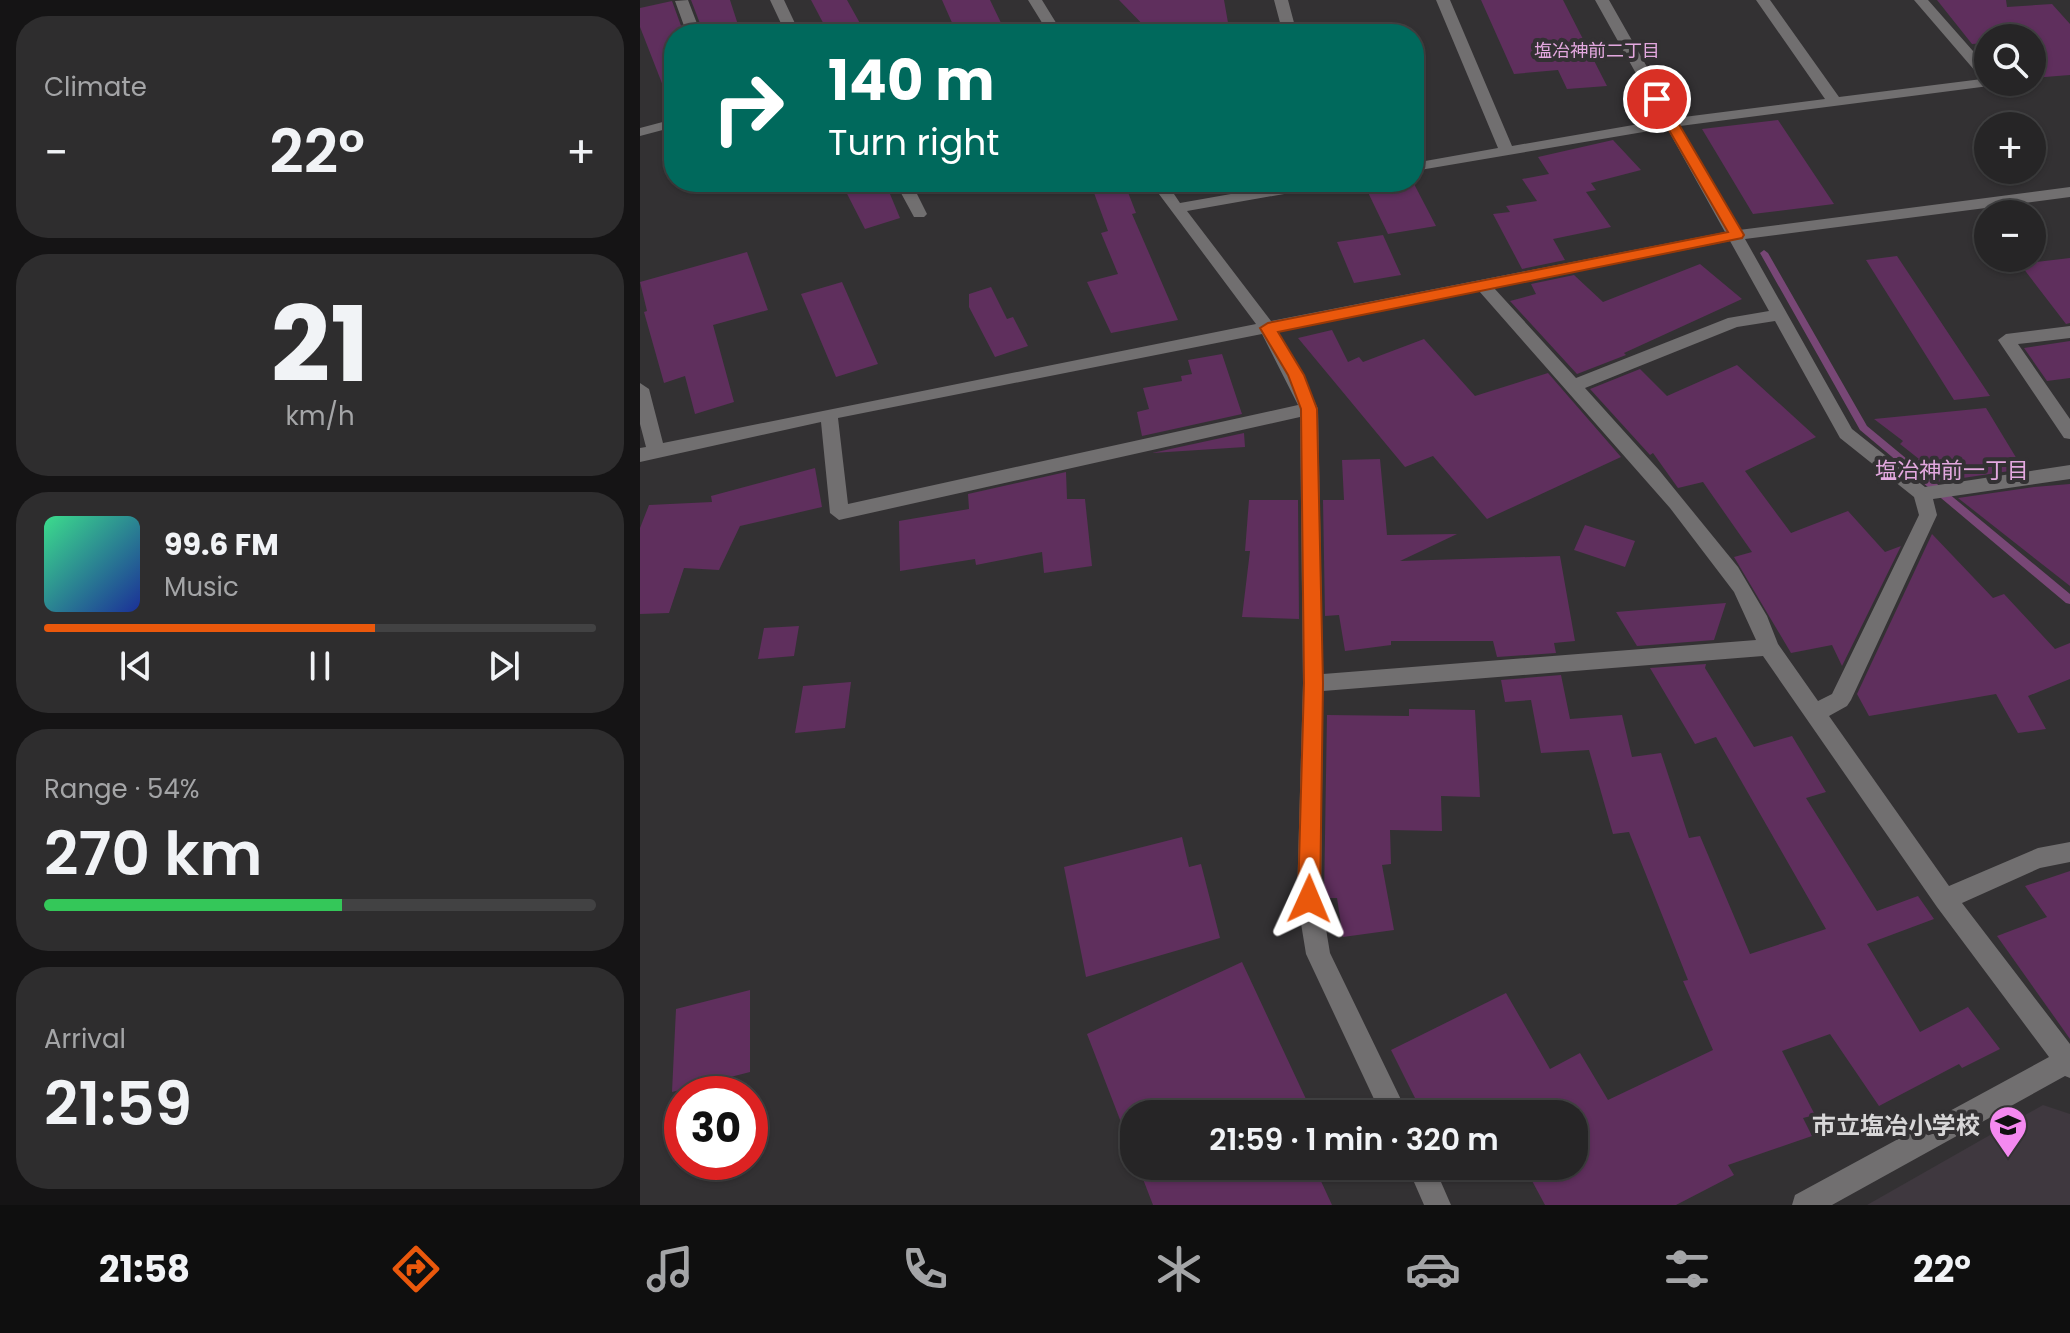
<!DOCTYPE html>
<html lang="en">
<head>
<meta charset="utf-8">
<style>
	:root { --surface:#262526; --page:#2e2d2e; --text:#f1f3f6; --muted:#a4a5a7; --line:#424243; --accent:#ea580c }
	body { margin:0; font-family:Poppins,"Noto Sans JP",sans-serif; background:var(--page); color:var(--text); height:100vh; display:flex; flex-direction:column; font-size:30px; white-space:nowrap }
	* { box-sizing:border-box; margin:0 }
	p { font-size:26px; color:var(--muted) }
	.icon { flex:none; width:44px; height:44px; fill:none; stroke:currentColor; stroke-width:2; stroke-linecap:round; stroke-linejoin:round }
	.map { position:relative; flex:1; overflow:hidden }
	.drawer { display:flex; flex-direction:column; gap:16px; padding:16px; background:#151415; width:640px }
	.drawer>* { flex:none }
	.banner { position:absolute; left:24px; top:24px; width:760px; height:168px; border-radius:32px; box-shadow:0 2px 6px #0004,0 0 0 2px var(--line); background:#00695c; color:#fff; overflow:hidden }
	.controls { position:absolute; left:1334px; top:24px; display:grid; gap:16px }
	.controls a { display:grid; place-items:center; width:72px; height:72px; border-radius:50%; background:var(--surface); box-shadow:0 2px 6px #0004,0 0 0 2px var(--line); font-size:40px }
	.speed { position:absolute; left:24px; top:1076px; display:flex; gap:16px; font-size:40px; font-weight:700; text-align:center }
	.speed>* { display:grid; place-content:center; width:104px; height:104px; border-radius:50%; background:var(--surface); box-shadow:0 2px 6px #0004,0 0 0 2px var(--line); line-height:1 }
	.speed .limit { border:12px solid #d22; background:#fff; color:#111 }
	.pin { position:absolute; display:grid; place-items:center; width:68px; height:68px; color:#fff; margin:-34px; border:4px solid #fff; border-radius:50%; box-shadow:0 2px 8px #0007 }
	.me { position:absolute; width:88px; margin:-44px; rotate:1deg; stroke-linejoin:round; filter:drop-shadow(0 0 6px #0008) }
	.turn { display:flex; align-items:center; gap:28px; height:168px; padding:0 32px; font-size:36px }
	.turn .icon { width:104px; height:104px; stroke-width:2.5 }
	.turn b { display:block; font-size:56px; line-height:68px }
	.big { font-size:60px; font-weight:600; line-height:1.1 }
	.drawer .card { flex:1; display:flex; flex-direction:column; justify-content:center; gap:12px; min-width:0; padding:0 28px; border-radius:32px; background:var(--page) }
	.drawer .dial { align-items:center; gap:0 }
	.dial b { font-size:104px; line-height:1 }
	.song { display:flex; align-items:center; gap:24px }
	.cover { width:96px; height:96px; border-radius:12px; background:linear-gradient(135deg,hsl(150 70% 55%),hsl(230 70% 35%)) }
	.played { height:8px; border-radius:4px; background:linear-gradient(90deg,var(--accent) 60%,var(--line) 60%) }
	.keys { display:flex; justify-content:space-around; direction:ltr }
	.heat { display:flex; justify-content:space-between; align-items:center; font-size:44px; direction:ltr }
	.charge { height:12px; border-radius:6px; background:linear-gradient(90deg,#34c759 54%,var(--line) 0) }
	.trip { position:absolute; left:480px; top:1100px; width:468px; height:80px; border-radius:32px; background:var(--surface); box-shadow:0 2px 6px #0004,0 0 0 2px var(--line); font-weight:600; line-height:80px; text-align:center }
	.dock { display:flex; height:128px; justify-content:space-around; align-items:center; background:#0f0f0f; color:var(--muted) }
	.dock .icon { width:56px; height:56px }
	.dock .active { color:var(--accent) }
	.dock b { font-size:36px; color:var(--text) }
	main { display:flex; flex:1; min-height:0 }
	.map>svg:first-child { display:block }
	.built { fill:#3f383f }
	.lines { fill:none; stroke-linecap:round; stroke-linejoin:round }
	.stream { fill:#784776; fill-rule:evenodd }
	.building { fill:#5f2f5d }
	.minor { fill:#716f70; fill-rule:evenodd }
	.route { fill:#ea580c; stroke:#983908; stroke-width:2 }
	.labels { text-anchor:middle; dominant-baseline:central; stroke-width:8; stroke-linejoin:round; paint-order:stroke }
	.far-neighbourhood-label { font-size:18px; fill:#e3a8df; stroke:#333133 }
	.neighbourhood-label { font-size:22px; fill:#e3a8df; stroke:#333133 }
	.near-poi-label { font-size:24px; font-weight:bold; fill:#d8d7d8; stroke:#333133; text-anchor:end }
</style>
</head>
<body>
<main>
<section class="drawer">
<div class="card"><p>Climate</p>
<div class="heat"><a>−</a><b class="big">22°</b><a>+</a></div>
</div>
<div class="card dial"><b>21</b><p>km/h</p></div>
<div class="card">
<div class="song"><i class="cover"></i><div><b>99.6 FM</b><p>Music</p></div></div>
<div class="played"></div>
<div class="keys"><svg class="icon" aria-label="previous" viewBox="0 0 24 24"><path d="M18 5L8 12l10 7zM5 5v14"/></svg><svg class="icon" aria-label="pause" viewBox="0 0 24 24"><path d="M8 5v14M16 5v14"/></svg><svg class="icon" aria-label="next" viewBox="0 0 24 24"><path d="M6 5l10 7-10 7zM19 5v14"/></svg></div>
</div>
<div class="card"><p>Range · 54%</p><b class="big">270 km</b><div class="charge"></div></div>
<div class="card"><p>Arrival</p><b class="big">21:59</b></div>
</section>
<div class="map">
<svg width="1430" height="1205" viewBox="0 0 1430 1205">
	<rect width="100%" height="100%" fill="#333133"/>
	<!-- built -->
	<path class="built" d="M1403 1105 1430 1114V1205H1227Z"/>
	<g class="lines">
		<!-- stream -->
		<path class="stream" d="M1124 250 1128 253 1227 426 1430 594V604L1426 603 1220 430 1120 253Z"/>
	</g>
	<!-- building -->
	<path class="building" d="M51 0H90L101 34H64Z
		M171 0H207L226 34H189Z
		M302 0H350L363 27 317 34Z
		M479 0H584L590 34H512Z
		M841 0H923L967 86 927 89 918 70 874 74Z
		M1297 0H1366L1367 7 1412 4 1430 24V75L1392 78V38H1348V43L1332 44Z
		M32 1 44 34H34L32 109 0 27V8Z
		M1138 120 1194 204 1113 214 1062 129Z
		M973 140 1001 170 951 183 956 190 946 192 971 227 913 239 925 260 882 269 853 214 870 212 866 206 897 201 882 179 909 174 898 157Z
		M201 182H245L260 218 225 229Z
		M450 182H484L496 213 492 214 538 320 471 333 447 282 478 274 461 233 468 231Z
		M723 182H773L796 226 748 234Z
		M743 235 761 275 714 283 697 242Z
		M107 252 128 310 73 325 94 402 55 414 45 376 24 383 4 312 7 311 0 282Z
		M1257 256 1350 396 1314 400 1226 260Z
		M1430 258V323L1426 324 1380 264Z
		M1060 264 1102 299 984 353 986 355 937 374 870 301 896 294 891 284 934 275 963 302Z
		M202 282 238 364 196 377 161 294Z
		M351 287 367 319 373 317 388 346 355 357 329 307V294Z
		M692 330 708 362 719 357 723 362 784 339 835 396 908 373 981 457 847 519 793 456 765 467 658 338Z
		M1430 341V378L1407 381 1384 348Z
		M582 354 602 414 502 436 497 412 509 409 503 388 542 381 541 376 552 374 548 360Z
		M1097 365 1176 437 1105 471 1151 533 1208 511 1245 552 1261 546 1202 666 1192 645 1151 653 1094 557 1112 552 1063 482 1038 488 1013 453 1010 455 950 389 1000 369 1027 396Z
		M1346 408 1383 469 1296 482 1272 464 1279 459 1260 444 1263 441 1234 419Z
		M604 433 605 447 512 453Z
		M740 459 747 535 817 534 760 561 920 556 935 641 914 643 916 653 857 657 853 641H751V645L705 651 699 615 685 616 683 500H704L702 460Z
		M175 468 182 507 100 526 79 570 44 568 29 613 0 614V528L9 505 72 502 71 496Z
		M426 472 427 499H445L452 566 404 573 402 552 336 565 335 559 260 571 259 521 329 509 328 494Z
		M1430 484V586L1318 498 1394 487Z
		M609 500H658L659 619 602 617 610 551H605Z
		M945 525 995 541 985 567 934 550Z
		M1292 534 1353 598 1364 594 1415 649 1430 643V679L1388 696 1406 729 1378 733 1356 694 1229 716 1217 694Z
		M1086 603 1074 640 997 646 976 612Z
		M159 626 154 656 118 659 124 628Z
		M1066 664 1065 668 1114 747 1152 736 1186 792 1166 798 1237 911 1278 896 1294 919 1227 944 1280 1032 1328 1007 1360 1049 1322 1068 1319 1064 1239 1106 1190 1034 1142 1051 1175 1115 1163 1118 1172 1136 1088 1165 1094 1175 1036 1205H905L884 1166H934V1114H783L751 1050 866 993 910 1069 940 1053 968 1100 1073 1050 1043 981 1048 980 989 832 973 834 949 750 901 753 891 700 865 702 861 680 921 675 930 719 982 715 992 757 1021 753 1049 838 1060 836 1110 954 1186 929 1076 737 1055 744 1010 668Z
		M211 682 205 728 155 733 163 686Z
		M769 709 835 710 840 797 801 796 802 831 750 830 751 864 742 865 754 930 703 937 697 898H684L687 715 769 716Z
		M542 837 549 867 561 864 580 938 446 977 424 867Z
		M1430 871V1039L1357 936 1407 917 1385 886Z
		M602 962 673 1114H494V1156L447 1034Z
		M110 990V1072L32 1092 36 1009Z
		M498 1166H674L692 1205H513Z"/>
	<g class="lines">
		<!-- minor -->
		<path class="minor" d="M130 0H144L160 34H146Z
			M388 0H402L423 34H409Z
			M634 0H648L657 34H643Z
			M796 0H810L872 146 1022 120 955 0H969L1036 118 1185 99 1116 0H1130L1199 97 1342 79 1274 0H1288L1348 68V82H1359L1357 85 1040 126 1099 230 1430 187V197L1105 239 1212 429 1285 487 1430 465V479L1293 499 1297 515 1211 700 1207 706 1189 716 1309 886 1398 848 1430 842V862L1400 868 1322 903 1430 1044V1078L1425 1076 1192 1205H1152L1155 1195 1409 1057 1297 907 1123 656 683 691 681 899 690 953 768 1114H741L666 954 657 899 663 683 660 417 199 520 190 513 181 422 0 462V448L6 447 0 424V383L9 389 23 443 616 324 510 182H526L540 203 658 182H692L684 187 547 211 631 321 1085 232 1027 128 774 171V163L858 148ZM1090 241 1129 311 1088 318 936 378 854 288ZM839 291 1030 508 1094 592 1116 640 683 674 678 409 664 378 637 331ZM1135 321 1200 438 1274 497 1279 515 1192 694 1178 701 1138 644 1127 616 1098 567 1019 470 945 388 1097 327ZM622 334 658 405 208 504 198 418Z
			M35 1 48 0 61 34H47Z
			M34 119V127L0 136V128Z
			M255 182H271L287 214 284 217H274Z
			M1430 326V338L1378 344 1430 419V439L1424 438 1358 340 1366 334Z
			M767 1166H794L811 1205H784Z"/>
	</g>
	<!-- route -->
	<path class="route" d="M1017 95 1024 99 1104 235 1102 238 638 332 664 375 677 409 683 683 680 899 677 906 669 909 661 906 658 899 664 683 661 409 648 375 620 328 628 323 1088 232 1011 99Z"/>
	<!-- icons -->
	<defs>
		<symbol id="school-pin" viewBox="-11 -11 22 30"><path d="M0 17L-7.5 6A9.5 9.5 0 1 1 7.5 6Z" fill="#f489f0" stroke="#333133"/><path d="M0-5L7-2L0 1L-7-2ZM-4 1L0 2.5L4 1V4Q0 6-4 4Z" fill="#111"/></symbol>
	</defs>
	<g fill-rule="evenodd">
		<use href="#school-pin" x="1346" y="1103" width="44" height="60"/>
	</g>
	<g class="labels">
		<!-- far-neighbourhood labels -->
		<g class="far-neighbourhood-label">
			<text x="957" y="50">塩冶神前二丁目</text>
		</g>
		<!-- neighbourhood labels -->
		<g class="neighbourhood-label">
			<text x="1312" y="470">塩冶神前一丁目</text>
		</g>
		<!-- near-poi labels -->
		<g class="near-poi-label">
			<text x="1340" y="1125">市立塩冶小学校</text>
		</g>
	</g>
</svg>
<div class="controls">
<a><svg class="icon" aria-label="search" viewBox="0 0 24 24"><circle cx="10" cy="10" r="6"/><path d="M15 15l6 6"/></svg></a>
<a>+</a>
<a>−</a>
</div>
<div class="speed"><div class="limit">30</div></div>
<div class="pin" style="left:1017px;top:99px;background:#d93025"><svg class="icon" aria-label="arrive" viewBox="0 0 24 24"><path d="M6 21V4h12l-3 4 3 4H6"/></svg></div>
<svg class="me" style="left:669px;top:899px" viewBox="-20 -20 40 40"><path d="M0-17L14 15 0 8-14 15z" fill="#ea580c" stroke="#fff" stroke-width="4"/></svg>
<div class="trip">21:59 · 1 min · 320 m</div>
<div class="banner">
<div class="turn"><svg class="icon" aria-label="right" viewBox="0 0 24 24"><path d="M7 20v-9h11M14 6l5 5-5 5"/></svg><div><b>140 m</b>Turn right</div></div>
</div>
</div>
</main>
<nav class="dock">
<b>21:58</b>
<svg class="icon active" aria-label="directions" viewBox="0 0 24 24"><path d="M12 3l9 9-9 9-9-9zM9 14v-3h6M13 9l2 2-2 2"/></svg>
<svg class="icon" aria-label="music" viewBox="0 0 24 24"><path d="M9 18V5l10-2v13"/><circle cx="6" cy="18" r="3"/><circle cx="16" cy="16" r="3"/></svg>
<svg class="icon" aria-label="phone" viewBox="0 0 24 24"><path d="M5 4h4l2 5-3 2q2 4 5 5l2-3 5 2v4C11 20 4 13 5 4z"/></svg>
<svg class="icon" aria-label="climate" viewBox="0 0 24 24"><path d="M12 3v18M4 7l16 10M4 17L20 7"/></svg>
<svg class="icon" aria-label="car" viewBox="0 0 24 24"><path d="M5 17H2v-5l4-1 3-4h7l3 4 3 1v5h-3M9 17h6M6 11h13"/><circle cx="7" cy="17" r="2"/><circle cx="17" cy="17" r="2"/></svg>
<svg class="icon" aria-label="filters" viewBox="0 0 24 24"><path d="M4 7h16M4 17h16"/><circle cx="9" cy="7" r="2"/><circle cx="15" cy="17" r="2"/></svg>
<b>22°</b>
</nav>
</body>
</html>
